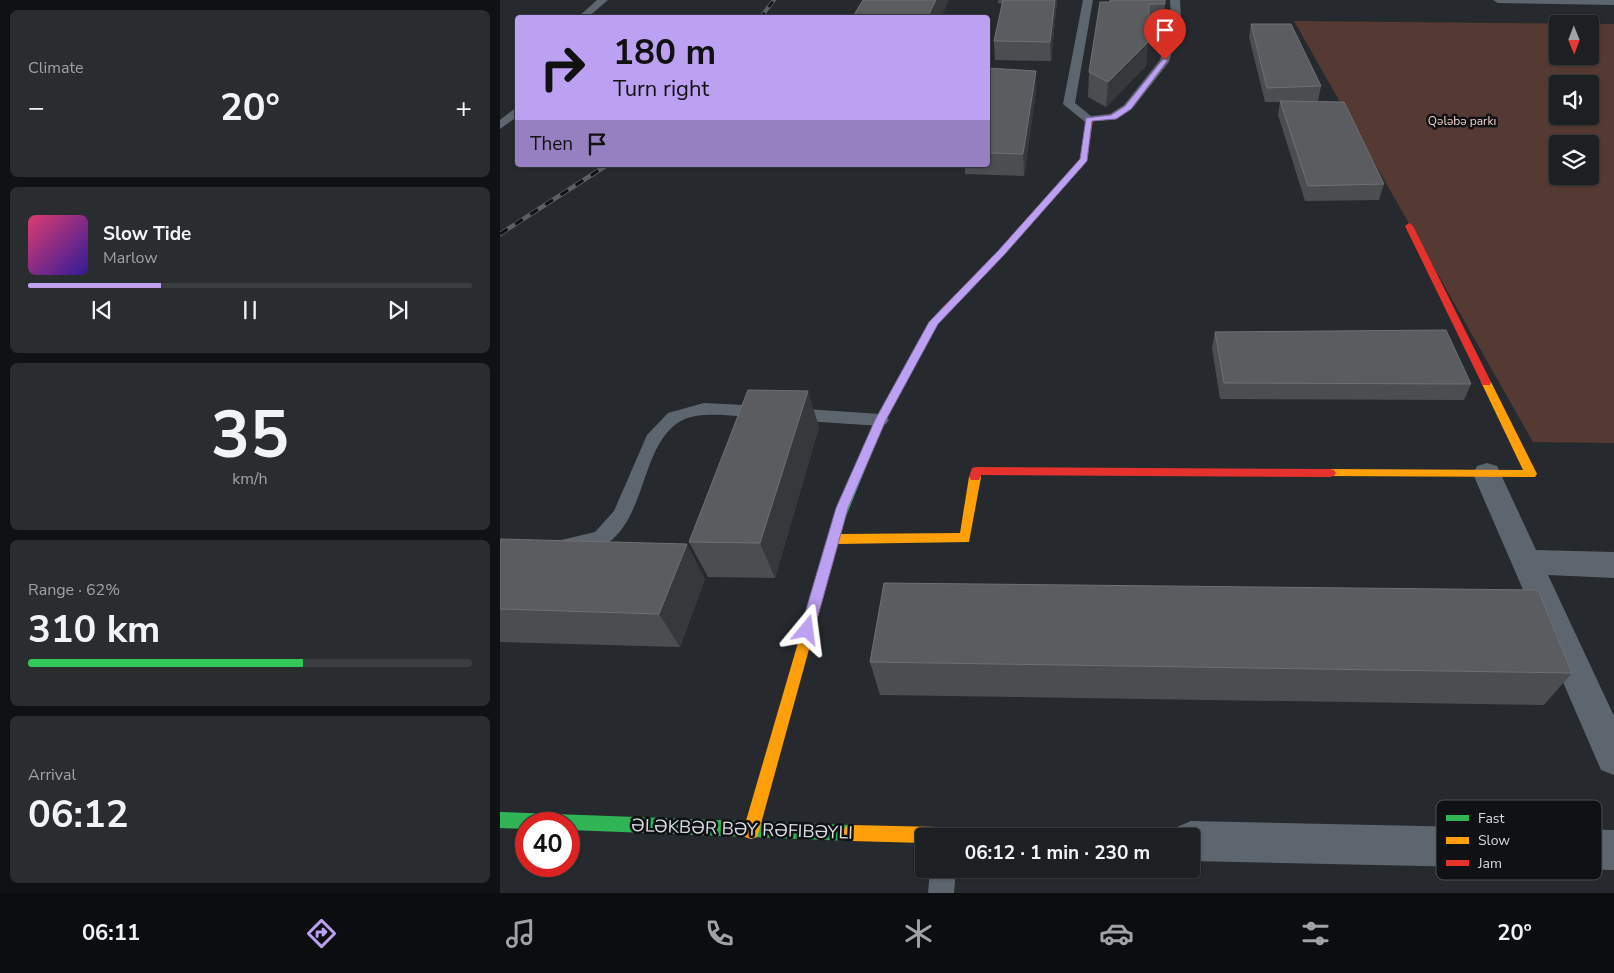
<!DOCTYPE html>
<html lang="en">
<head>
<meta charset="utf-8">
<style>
	:root { --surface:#1c2022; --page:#292d2f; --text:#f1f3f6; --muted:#a0a3a5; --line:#3a3e40; --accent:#bca0f2 }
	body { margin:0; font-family:"Nunito Sans",sans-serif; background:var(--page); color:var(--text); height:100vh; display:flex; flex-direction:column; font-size:19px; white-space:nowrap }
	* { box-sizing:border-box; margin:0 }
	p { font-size:16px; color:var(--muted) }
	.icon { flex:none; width:28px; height:28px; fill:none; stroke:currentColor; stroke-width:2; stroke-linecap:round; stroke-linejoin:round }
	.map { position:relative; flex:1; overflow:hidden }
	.drawer { display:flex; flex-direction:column; gap:10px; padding:10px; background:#0f1213; width:500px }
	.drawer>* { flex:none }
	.top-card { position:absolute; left:15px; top:15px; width:475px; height:152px; border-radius:5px; box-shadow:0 1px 4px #0004,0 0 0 1px var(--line); background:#bca0f2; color:#111; overflow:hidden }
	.needle { width:32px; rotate:179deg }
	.fabs { position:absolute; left:1049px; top:15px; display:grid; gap:10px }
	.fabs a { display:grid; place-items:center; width:50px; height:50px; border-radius:5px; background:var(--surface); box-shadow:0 1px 4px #0004,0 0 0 1px var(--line); font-size:25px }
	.speed { position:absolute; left:15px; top:812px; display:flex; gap:10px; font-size:25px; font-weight:700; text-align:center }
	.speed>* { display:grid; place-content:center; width:65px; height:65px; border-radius:50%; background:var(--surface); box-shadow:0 1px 4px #0004,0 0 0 1px var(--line); line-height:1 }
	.speed .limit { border:8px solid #d22; background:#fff; color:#111 }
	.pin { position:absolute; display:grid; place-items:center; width:42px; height:42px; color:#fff; margin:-51px -21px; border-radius:50% 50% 50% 0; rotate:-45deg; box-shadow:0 0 5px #0007 }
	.pin .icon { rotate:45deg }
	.me { position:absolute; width:55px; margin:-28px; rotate:16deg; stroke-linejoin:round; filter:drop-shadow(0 0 4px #0008) }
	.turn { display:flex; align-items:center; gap:18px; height:105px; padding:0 15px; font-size:22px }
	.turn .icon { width:65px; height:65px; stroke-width:2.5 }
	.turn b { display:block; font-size:35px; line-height:42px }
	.then { display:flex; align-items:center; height:48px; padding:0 15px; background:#0003; gap:10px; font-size:19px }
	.big { font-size:38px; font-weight:700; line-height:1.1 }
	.drawer .widget { flex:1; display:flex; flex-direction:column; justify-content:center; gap:8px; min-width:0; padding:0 18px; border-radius:8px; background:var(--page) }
	.drawer .dial { align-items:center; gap:0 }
	.dial b { font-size:65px; line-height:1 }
	.song { display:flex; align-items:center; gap:15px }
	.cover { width:60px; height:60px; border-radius:8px; background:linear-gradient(135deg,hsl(340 70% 55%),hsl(250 70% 35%)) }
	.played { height:5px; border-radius:2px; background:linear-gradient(90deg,var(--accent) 30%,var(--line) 30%) }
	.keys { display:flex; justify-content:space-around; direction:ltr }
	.heat { display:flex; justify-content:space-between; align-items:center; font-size:28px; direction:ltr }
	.charge { height:8px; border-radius:4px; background:linear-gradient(90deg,#34c759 62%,var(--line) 0) }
	.trip { position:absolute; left:415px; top:828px; width:285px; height:50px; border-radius:5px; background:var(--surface); box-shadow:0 1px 4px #0004,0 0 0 1px var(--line); font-weight:700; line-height:50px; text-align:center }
	.menu { display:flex; height:80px; justify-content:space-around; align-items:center; background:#0b0d0e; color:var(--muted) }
	.menu .icon { width:35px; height:35px }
	.menu .current { color:var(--accent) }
	.menu b { font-size:22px; color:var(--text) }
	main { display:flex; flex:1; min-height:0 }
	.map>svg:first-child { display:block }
	.green { fill:#543a32; fill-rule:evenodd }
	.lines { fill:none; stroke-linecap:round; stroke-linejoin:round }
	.lane { fill:#5d656f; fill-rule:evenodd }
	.street { fill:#5d656f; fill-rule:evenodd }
	.fast { fill:#30b455; fill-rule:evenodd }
	.slow { fill:#ff9f0a; fill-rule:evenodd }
	.jam { fill:#e5322d; fill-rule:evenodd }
	.rail-far1-casing { stroke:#5b6065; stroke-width:4 }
	.rail-casing { stroke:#5b6065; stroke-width:4.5 }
	.rail-far1 { stroke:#0f1115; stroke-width:2.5; stroke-dasharray:7; stroke-linecap:butt }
	.rail { stroke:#0f1115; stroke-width:3; stroke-dasharray:9; stroke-linecap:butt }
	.wall { fill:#4b4d51 }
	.shaded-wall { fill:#36383c }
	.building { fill:#5a5c60; stroke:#6e7074 }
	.route { fill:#bca0f2; stroke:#7a689d }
	.labels { text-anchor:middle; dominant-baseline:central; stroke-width:5; stroke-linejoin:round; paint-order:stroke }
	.far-park-label { font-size:12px; fill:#f5d1c7; stroke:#0f1115 }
	.near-street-label { font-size:18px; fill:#d8dce1; stroke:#0f1115 }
	.key { fill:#0f1115; stroke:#4b4e52; stroke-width:1 }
	.key-label { font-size:14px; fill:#d8dce1 }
</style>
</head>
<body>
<main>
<section class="drawer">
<div class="widget"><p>Climate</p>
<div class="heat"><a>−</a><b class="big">20°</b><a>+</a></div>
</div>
<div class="widget">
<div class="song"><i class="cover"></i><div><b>Slow Tide</b><p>Marlow</p></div></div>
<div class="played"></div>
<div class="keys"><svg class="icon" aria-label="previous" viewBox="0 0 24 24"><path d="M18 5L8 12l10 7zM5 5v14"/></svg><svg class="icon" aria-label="pause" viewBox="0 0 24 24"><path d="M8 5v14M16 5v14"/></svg><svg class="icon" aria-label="next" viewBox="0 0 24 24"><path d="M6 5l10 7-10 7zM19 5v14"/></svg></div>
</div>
<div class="widget dial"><b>35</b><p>km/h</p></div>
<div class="widget"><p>Range · 62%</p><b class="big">310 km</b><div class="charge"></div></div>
<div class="widget"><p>Arrival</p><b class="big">06:12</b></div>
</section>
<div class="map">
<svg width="1114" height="893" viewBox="0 0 1114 893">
	<rect width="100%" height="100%" fill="#262a2e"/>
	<!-- green -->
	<path class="green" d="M794 21 1114 24V443L1033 442ZM1058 24H1090V56H1058ZM1058 84H1090V116H1058ZM1058 144H1090V176H1058Z"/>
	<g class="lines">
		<!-- lane -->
		<path class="lane" d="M97 0H108L87 18H77Z
			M583 0H593L575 103 591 116 610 114 624 105 660 60 671 19 670 0H680L681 19 669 62 632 109 617 119 585 122 563 104Z
			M993 0H1114V5L998 3Z
			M18 106V116L0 129V120Z
			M204 403 263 406 269 408 271 412 269 416 263 418C241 417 198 409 179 422 141 447 147 514 108 543 98 551 77 552 64 555L57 553 54 547 57 541 95 532 114 511 147 435 168 413Z
			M291 408 380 414 386 416 389 420 386 424 380 426 291 420 285 418 283 414 285 410Z
			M430 869H456L454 893H428Z"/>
		<!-- street -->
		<path class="street" d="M987 463 997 466 1036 550 1114 552V578L1048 575 1114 716V775L1101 770 973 474 977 466Z
			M691 821 1114 830V870L691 861V836H673L677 827Z"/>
		<!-- fast -->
		<path class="fast" d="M445 307 450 310 438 324 385 420 345 519 343 522H335L333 519 375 420 429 322 442 308Z
			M0 812 351 825 357 827 359 833 357 839 351 841 69 830V824H26V829L0 828Z"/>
		<!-- slow -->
		<path class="slow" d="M986 378 991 382 1037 474 1035 477 826 476 824 473 826 470 830 469 1023 470 981 382Z
			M475 473 479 474 481 477 469 542 338 544 259 831 257 837 251 839 245 837 243 831 335 516H343L345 519 341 534 460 533 469 477 471 474Z
			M351 825 483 828 489 830 491 836H424V843L351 841 345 839 343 833 345 827Z"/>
		<!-- jam -->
		<path class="jam" d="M586 118 593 120 587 161 504 255 448 312H442V308L498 251 580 159Z
			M909 223 913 226 991 382 990 385H982L981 382 905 226Z
			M476 467 830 469 834 470 836 473 834 476 830 477 481 475 479 480H471L469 477 472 468Z"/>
		<defs>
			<path id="rail-far1" d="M260 18 274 0"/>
			<path id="rail" d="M0 234 107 165"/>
		</defs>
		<!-- rail-far1 casing -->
		<use href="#rail-far1" class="rail-far1-casing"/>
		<!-- rail casing -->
		<use href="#rail" class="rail-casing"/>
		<!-- rail-far1 -->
		<use href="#rail-far1" class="rail-far1"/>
		<!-- rail -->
		<use href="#rail" class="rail"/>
	</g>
	<!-- wall -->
	<path class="wall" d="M498 0H557L551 61 495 60 494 41 503 4 498 3Z
		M600 2 665 4 663 27 649 28 646 66 606 107 588 97 589 72Z
		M751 24 821 86 818 101H806L884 184 879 200 805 201 778 115 780 102H765L749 37Z
		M488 68 536 91 524 176 465 174V165H488Z
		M715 332 971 384 964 400 720 399 712 348Z
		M319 427 275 578 208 577 189 542Z
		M0 539 205 579 180 647 0 642Z
		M370 662 1072 673 1044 705 380 695Z"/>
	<!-- shaded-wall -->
	<path class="shaded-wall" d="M436 0H448V2L441 18H427Z
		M555 0H557L551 61 550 42Z
		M648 42 646 66 606 107 608 82Z
		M536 71V91L524 176 523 154Z
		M308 391 319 427 275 578 260 543Z
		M187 544 205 579 180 647 159 614Z"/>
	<!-- building -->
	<path class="building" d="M363 0H436L427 18H352Z
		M503 0H555L550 42 494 41Z
		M610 0H665V4H649L648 42 608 82 589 72 600 2H610Z
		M751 24H791L821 86 767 88Z
		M488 68 536 71 523 154 488 153Z
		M780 101 844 102 884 184 808 186Z
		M946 330 971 384 724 383 715 332Z
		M248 390 308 391 260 543 189 542Z
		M0 539 187 544 159 614 0 609Z
		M384 583 1038 590 1072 673 370 662Z"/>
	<!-- route -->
	<path class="route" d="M663 59 668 60 631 109 616 119 592 121 587 161 504 255 438 324 386 420 348 508 314 630 312 634H302L300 630 336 508 375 420 429 322 498 251 580 159 586 118 611 115 625 106Z"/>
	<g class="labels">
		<!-- far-park labels -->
		<g class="far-park-label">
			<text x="962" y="121">Qələbə parkı</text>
		</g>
		<!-- near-street labels -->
		<g class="near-street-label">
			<text transform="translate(242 829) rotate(2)">ƏLƏKBƏR BƏY RƏFIBƏYLI</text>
		</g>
	</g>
	<!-- legend -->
	<rect x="936" y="800" width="166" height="80" rx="8" class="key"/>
	<rect x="946" y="815" width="23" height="6" fill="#30b455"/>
	<rect x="946" y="837" width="23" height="7" fill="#ff9f0a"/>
	<rect x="946" y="860" width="23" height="6" fill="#e5322d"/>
	<g class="key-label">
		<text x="978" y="823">Fast</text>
		<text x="978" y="845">Slow</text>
		<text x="978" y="868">Jam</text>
	</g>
</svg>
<div class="fabs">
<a><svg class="needle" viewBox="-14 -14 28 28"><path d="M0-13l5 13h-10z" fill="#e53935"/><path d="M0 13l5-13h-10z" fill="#a0a3a5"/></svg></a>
<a><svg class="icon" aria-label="sound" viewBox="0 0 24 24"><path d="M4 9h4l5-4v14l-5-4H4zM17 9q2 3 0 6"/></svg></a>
<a><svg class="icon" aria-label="layers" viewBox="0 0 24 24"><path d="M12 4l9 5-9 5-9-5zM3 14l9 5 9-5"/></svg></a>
</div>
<div class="speed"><div class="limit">40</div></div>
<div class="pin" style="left:665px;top:60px;background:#d93025"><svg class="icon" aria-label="arrive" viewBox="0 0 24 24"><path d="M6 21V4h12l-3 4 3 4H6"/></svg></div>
<svg class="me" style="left:307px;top:630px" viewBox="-20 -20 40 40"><path d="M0-17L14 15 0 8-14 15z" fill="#bca0f2" stroke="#fff" stroke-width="4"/></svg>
<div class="trip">06:12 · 1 min · 230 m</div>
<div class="top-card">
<div class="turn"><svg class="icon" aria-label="right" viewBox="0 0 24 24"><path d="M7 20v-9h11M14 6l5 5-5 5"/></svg><div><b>180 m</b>Turn right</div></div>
<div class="then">Then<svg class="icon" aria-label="arrive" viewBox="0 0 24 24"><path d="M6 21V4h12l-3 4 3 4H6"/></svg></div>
</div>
</div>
</main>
<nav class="menu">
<b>06:11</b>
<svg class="icon current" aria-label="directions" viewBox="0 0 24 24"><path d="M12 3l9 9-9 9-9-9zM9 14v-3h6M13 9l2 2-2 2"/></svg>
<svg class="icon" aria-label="music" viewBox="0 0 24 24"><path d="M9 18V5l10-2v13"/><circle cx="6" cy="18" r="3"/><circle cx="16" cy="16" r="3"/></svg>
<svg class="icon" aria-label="phone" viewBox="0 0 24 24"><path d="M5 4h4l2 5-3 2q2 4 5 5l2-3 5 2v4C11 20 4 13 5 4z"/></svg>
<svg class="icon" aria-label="climate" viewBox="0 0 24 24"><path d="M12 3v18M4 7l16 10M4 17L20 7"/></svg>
<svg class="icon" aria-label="car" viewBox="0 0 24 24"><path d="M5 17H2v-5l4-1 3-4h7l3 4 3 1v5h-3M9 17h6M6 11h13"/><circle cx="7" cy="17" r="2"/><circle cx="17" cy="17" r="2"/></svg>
<svg class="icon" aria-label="filters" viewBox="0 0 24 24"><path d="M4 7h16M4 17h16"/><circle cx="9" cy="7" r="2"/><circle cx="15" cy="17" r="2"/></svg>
<b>20°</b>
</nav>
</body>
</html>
